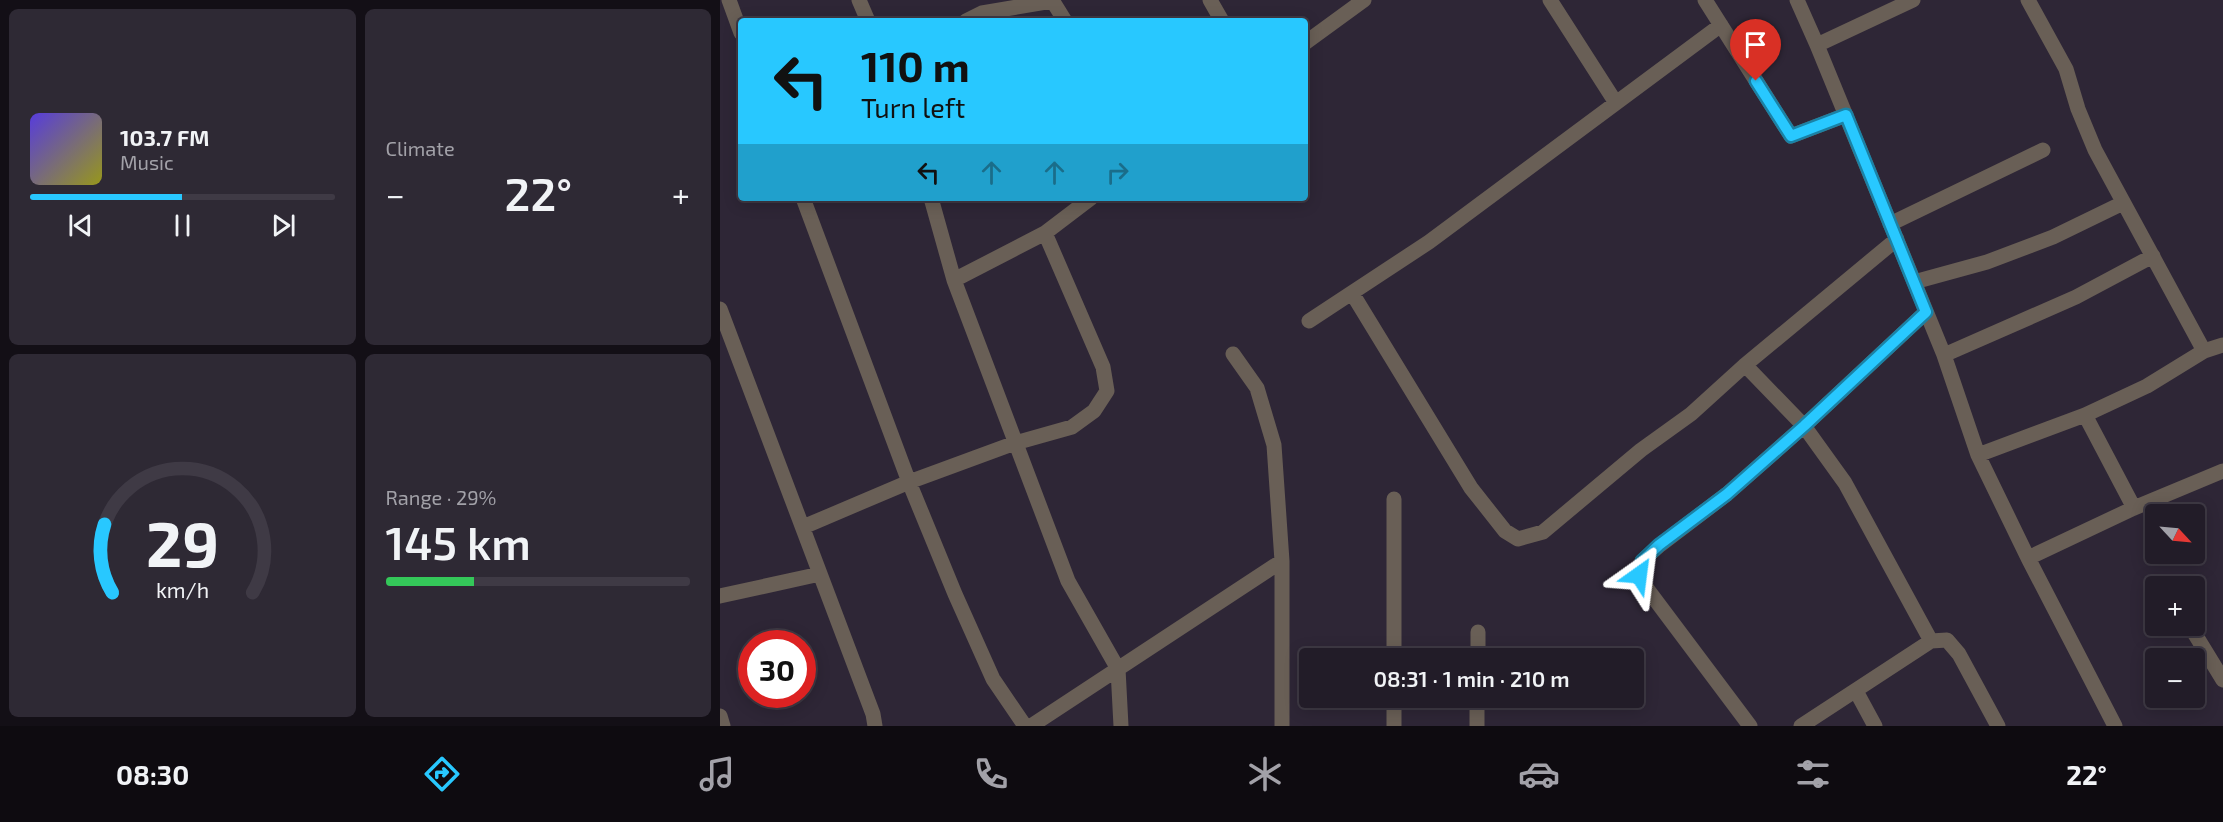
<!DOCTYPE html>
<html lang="en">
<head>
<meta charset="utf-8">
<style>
	:root { --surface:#221c28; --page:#2e2934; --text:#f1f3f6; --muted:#a2a1a8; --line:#3f3a45; --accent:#28c8ff }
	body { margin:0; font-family:"Exo 2",sans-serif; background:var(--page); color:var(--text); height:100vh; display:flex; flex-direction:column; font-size:22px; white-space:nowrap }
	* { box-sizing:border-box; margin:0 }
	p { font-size:20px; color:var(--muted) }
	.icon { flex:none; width:33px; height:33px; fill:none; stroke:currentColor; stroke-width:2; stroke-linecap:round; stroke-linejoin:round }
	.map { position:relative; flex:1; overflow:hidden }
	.panel { display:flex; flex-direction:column; gap:9px; padding:9px; background:#130f16; width:720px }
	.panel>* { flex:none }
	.top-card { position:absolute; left:18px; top:18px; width:570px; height:183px; border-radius:6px; box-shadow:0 3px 15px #0003,0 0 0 2px var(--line); background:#28c8ff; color:#111; overflow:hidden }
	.needle { width:39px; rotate:116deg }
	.controls { position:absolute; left:1425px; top:504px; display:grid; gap:12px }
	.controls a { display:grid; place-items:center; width:60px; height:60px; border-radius:6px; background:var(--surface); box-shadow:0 3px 15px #0003,0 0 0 2px var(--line); font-size:30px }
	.speed { position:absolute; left:18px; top:630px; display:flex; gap:12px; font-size:30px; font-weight:700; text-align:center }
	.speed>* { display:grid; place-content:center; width:78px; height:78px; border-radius:50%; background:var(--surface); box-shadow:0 3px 15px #0003,0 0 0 2px var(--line); line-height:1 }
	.speed .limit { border:9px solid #d22; background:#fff; color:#111 }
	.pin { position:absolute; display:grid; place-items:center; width:51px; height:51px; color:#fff; margin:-62px -26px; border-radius:50% 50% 50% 0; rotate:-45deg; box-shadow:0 0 6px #0007 }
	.pin .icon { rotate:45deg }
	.me { position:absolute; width:66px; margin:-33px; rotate:31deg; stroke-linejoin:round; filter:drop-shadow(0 0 4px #0008) }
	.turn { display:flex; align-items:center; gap:21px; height:126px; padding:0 24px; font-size:27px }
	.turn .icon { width:78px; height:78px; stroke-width:2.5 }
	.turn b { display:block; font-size:42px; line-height:51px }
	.lanes { display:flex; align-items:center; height:57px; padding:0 24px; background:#0003; justify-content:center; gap:30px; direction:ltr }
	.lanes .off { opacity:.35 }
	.big { font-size:45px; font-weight:600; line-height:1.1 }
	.panel .card { flex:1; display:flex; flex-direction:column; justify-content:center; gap:9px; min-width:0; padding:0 21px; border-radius:9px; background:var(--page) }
	.panel .dial { align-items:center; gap:0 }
	.dial svg { height:156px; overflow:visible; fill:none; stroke:var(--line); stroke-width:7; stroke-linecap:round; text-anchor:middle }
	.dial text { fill:var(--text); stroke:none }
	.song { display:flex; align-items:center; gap:18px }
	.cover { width:72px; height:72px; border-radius:9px; background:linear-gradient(135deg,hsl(250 70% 55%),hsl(60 70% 35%)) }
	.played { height:6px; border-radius:3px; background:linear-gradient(90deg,var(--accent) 50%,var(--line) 50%) }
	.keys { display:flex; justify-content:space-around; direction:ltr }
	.heat { display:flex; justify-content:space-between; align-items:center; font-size:33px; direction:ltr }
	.charge { height:9px; border-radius:4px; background:linear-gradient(90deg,#34c759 29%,var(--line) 0) }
	.panel .tiles { flex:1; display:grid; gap:9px; grid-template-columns:repeat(2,1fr) }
	.trip { position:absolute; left:579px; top:648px; width:345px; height:60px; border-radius:6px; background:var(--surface); box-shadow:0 3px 15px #0003,0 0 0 2px var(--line); font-weight:600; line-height:60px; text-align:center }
	.dock { display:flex; height:96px; justify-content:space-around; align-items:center; background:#0e0b10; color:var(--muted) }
	.dock .icon { width:42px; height:42px }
	.dock .current { color:var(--accent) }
	.dock b { font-size:27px; color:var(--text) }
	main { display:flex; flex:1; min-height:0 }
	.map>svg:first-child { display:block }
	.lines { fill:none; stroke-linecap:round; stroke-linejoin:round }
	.street { stroke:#695f56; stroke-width:15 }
	.route-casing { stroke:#1a82a6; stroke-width:15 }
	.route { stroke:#28c8ff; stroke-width:10 }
</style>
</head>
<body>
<main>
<section class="panel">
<div class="tiles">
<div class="card">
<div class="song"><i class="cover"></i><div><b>103.7 FM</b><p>Music</p></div></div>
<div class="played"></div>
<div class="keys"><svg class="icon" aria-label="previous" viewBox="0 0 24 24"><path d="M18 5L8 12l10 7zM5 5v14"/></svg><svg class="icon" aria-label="pause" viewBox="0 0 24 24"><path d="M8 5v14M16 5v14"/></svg><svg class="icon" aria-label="next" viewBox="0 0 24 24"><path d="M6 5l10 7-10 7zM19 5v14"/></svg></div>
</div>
<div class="card"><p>Climate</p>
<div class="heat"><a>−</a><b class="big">22°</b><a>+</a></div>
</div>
<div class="card dial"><svg viewBox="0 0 100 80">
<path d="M14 69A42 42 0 1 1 86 69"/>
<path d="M14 69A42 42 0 0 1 10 34" stroke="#28c8ff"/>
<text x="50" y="56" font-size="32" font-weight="700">29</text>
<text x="50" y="72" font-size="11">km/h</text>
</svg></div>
<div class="card"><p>Range · 29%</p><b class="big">145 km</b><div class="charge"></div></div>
</div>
</section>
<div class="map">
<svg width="1503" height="726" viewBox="0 0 1503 726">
	<rect width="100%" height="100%" fill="#2e2636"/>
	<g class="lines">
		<!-- street -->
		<path class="street" d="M9 0 21 33
			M139 0 148 21
			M332 0 345 21
			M490 0 502 21
			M830 0 896 103
			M985 0 1071 136 1126 115
			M1077 0 1097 45 1193 0
			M1308 0 1346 69 1358 109 1375 150 1484 351 1503 345
			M246 21 262 13 332 1
			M585 43 644 0
			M1097 45 1224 355 1258 455 1308 558 1414 508 1503 471
			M83 198 189 482 235 594 273 679 305 726
			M211 198 234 280 325 233 371 198
			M1170 224 1323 150
			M234 280 348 581 398 669 401 726
			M1194 282 1267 262 1333 237 1403 203
			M632 293 751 488 785 531 798 539 823 532 921 450 971 414 1025 365 1177 239
			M0 309 153 714 155 726
			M589 321 709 242 1001 25
			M513 354 537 388 554 445 562 561V726
			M1224 355 1356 297 1433 256
			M1025 365 1084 426 1125 483 1211 641
			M1365 415 1414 508
			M1258 455 1365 415 1427 386 1484 351
			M674 499V658
			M83 527 189 482 295 443 352 427 374 411 387 391 383 367 325 233
			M1308 558 1395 726
			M0 596 100 574
			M1470 626 1503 680
			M758 658V632
			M1136 691 1155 726
			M674 698V726
			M0 716 3 726
			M311 726 562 561
			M757 726V698
			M1030 726 928 590 919 575 922 561 940 545 1007 494 1084 426 1206 312
			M1081 726 1211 641 1227 640 1239 654 1278 726"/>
	</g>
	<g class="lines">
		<defs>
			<path id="route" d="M919 575 922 561 939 545 1007 494 1084 426 1206 312 1126 115 1071 136 1036 81"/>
		</defs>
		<!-- route casing -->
		<use href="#route" class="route-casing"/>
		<!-- route -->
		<use href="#route" class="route"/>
	</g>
</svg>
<div class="controls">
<a><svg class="needle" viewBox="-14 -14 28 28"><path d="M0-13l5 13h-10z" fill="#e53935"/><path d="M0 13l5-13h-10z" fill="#a2a1a8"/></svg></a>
<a>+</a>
<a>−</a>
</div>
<div class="speed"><div class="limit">30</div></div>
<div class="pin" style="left:1036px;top:81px;background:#d93025"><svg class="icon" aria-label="arrive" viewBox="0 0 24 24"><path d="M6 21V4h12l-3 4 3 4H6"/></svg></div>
<svg class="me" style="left:919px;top:575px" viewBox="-20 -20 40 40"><path d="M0-17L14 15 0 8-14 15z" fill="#28c8ff" stroke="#fff" stroke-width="4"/></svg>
<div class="trip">08:31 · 1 min · 210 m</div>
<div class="top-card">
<div class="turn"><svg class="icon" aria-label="left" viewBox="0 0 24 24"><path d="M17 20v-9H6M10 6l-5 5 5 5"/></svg><div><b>110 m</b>Turn left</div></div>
<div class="lanes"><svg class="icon" aria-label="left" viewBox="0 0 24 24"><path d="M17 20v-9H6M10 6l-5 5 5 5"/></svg><svg class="icon off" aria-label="ahead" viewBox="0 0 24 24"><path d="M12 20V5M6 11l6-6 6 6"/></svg><svg class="icon off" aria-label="ahead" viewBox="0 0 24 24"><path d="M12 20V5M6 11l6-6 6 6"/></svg><svg class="icon off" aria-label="right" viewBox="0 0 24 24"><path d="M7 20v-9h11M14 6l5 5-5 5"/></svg></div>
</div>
</div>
</main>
<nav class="dock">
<b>08:30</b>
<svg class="icon current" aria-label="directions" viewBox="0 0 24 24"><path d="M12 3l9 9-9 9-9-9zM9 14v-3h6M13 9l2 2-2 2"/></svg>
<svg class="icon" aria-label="music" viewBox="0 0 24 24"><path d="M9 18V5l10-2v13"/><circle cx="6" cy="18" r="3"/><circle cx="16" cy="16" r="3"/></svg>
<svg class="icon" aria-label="phone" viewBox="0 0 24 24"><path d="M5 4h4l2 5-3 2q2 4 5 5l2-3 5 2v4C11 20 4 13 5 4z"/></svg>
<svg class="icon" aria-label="climate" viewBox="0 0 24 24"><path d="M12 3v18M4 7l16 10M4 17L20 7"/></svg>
<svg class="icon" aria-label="car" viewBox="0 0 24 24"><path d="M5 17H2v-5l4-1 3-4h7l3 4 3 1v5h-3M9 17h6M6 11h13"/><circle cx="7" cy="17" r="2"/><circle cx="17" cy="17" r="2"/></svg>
<svg class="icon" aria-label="filters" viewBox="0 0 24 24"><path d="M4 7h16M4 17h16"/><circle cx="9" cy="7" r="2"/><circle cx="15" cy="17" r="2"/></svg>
<b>22°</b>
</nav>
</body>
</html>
